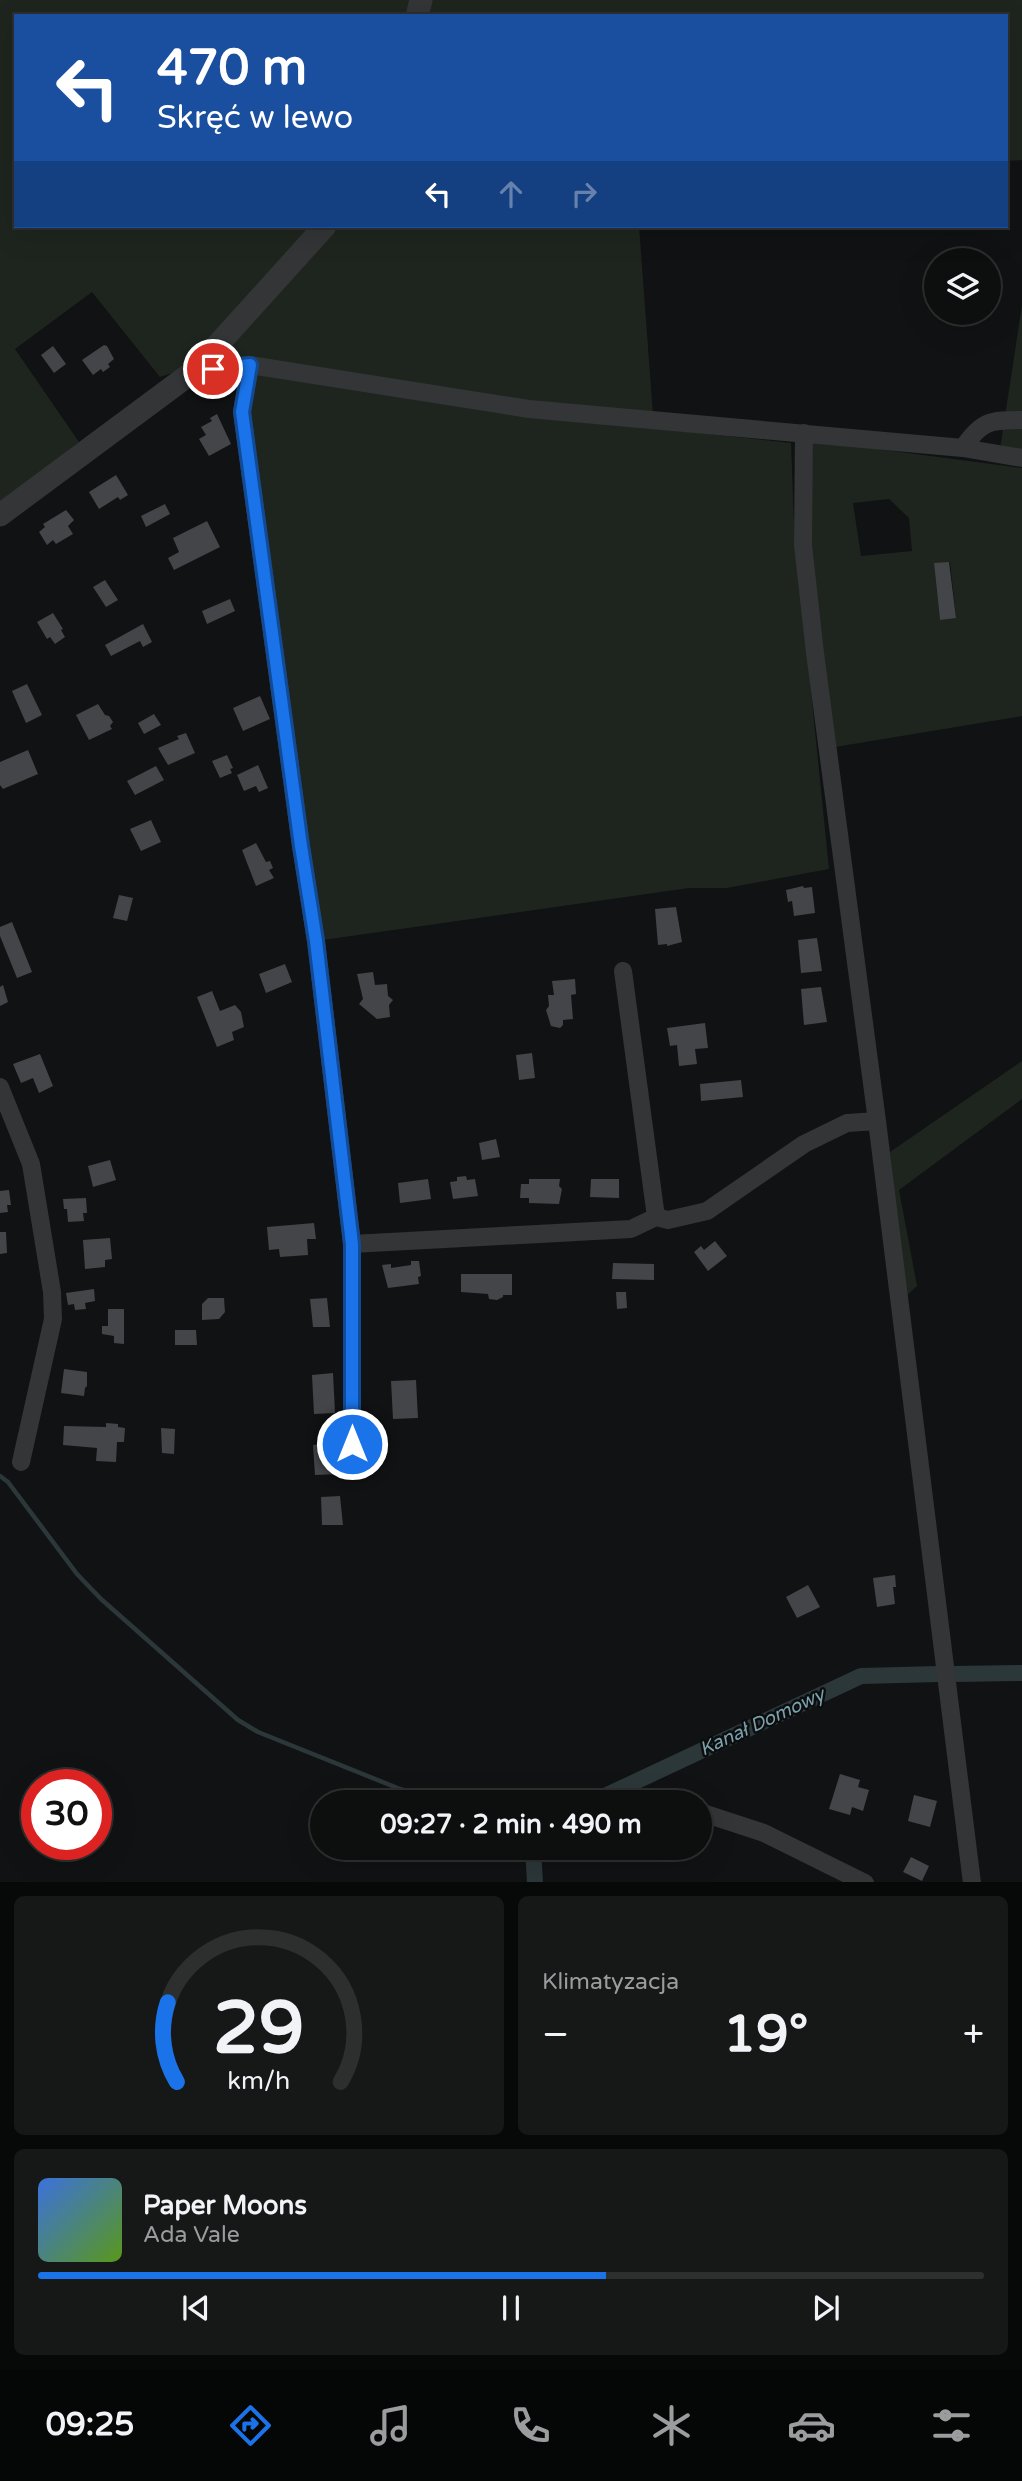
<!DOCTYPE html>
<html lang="pl">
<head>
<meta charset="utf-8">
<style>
	:root { --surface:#0d0e0e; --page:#161717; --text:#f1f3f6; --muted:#9a9c9e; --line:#2d2e2e; --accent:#1a73e8 }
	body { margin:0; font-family:"Varela Round",sans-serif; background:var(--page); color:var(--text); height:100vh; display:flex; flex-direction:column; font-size:26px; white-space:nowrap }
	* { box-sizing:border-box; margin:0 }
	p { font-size:23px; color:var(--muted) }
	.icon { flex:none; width:38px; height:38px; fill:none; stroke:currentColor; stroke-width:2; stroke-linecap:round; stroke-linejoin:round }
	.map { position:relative; height:1882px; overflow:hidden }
	.side { display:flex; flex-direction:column; gap:14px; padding:14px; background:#070808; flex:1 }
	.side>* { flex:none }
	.banner { position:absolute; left:14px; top:14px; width:994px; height:214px; border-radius:0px; box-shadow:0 7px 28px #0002,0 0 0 2px var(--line); background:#1a4fa0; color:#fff; overflow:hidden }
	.controls { position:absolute; left:924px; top:248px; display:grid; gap:14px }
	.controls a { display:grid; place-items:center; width:77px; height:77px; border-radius:50%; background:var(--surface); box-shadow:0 7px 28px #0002,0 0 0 2px var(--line); font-size:35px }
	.speed { position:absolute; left:21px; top:1769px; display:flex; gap:14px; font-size:35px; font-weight:700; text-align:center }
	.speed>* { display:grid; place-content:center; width:91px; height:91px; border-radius:50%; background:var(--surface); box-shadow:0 7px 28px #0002,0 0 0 2px var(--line); line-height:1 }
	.speed .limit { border:10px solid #d22; background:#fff; color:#111 }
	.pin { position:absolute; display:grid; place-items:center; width:60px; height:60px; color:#fff; margin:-30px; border:4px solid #fff; border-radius:50%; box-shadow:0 2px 7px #0007 }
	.me { position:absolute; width:77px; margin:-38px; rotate:0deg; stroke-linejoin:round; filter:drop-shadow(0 0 5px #0008) }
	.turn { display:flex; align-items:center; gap:24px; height:147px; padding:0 28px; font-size:32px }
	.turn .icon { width:91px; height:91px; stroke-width:2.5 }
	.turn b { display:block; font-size:49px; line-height:60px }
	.lanes { display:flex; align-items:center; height:66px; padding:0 28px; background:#0003; justify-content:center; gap:35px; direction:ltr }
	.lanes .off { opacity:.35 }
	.big { font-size:52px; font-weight:700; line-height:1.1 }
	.side .widget { flex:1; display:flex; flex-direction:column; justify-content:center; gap:10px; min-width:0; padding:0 24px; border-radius:10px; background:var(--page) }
	.side .dial { align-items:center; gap:0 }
	.dial svg { height:182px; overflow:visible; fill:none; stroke:var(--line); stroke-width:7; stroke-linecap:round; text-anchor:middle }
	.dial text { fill:var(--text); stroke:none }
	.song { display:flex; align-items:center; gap:21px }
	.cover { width:84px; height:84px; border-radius:10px; background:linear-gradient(135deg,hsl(220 70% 55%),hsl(90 70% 35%)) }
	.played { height:7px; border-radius:4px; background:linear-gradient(90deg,var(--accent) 60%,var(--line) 60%) }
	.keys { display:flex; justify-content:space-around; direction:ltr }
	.heat { display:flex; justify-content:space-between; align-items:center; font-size:38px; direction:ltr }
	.side .tiles { flex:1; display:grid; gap:14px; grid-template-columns:1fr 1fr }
	.widget:last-child { grid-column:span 2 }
	.trip { position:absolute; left:310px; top:1790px; width:402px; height:70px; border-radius:35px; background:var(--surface); box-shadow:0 7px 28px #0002,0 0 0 2px var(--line); font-weight:700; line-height:70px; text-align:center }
	.menu { display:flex; height:112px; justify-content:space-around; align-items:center; background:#050606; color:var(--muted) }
	.menu .icon { width:49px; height:49px }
	.menu .selected { color:var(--accent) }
	.menu b { font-size:32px; color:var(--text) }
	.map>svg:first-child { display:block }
	.green { fill:#1e251e; fill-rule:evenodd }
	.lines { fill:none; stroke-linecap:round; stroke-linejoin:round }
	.stream { stroke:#2c373a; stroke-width:4.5 }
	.canal { stroke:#2c373a; stroke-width:16 }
	.building { fill:#434548 }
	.minor { stroke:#333537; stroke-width:18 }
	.tertiary { stroke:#333537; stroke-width:23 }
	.route-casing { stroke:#114b97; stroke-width:18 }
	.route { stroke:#1a73e8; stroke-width:12 }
	.labels { text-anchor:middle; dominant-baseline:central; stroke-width:5; stroke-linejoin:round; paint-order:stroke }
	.water-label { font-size:19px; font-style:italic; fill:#7ca1ac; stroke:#0c0d0e }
</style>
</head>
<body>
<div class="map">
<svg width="1022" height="1883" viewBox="0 0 1022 1883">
	<rect width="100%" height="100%" fill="#111213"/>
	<!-- green -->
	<path class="green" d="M0 0H1022V160L1006 161V16H16V226H639L654 428 791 443 794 524 829 869 727 888H689L316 941 243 370 209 361 160 377 92 292 15 349 79 442 0 503Z
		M1022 305V452L1000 449Z
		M809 440 1022 468V716L835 747 811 568ZM889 499 909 518 912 551 861 556 853 503ZM950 562 956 617 940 620 934 564Z
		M1022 1061V1099L899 1190 917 1286 904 1298 890 1152Z"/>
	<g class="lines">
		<!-- stream -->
		<path class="stream" d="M0 1476 8 1482 77 1574 101 1599 238 1720 258 1732 400 1789 440 1802"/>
		<!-- canal -->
		<path class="canal" d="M953 1674 1022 1673
			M592 1802 861 1676 939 1674
			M533 1848 535 1883"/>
	</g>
	<!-- building -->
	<path class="building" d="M104 345 107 346 114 359 108 364 110 367 103 372 101 369 93 375 82 360Z
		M53 346 66 364 54 373 41 355Z
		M217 414 231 444 209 456 199 439 206 435 201 427 212 421 210 418Z
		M116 475 128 495 120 500 118 497 99 509 89 492Z
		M165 504 170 514 146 527 141 516Z
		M66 510 74 520 68 526 73 534 56 544 53 540 47 545 39 532 45 527 43 524Z
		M207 521 220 547 174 570 168 558 179 552 173 538Z
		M949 562 956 618 940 620 934 563Z
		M105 580 118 600 106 607 93 587Z
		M230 599 235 611 207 624 202 611Z
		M53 613 63 629 61 630 65 637 55 644 50 637 47 639 37 622Z
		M143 624 152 642 143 647 140 641 111 656 105 645Z
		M27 684 42 715 26 723 12 691Z
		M260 696 270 719 243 731 233 708Z
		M98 704 105 715 109 716 113 722 110 726 112 729 89 740 76 715Z
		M154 714 161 725 144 734 138 723Z
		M186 733 195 753 168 765 158 748 179 739 177 736Z
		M28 750 38 774 3 789 0 785V762Z
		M227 755 233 768 230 769 232 773 220 778 212 761Z
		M258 765 268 788 259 792 256 786 244 791 237 775Z
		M156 766 164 780 135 795 127 781Z
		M151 820 161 842 141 851 130 829Z
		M256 843 266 862 270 861 273 868 269 870 274 878 256 886 242 850Z
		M803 886 804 888 812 887 815 913 794 916 792 901 788 902 786 890Z
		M119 895 133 898 127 921 113 918Z
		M676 907 682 942 667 946V944L658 945 655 909Z
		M12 922 32 972 17 978 0 936V927Z
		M817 938 822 971 801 973 798 940Z
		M285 964 292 982 266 993 259 974Z
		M373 972 375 985 387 984 388 996 393 1000 389 1005 390 1017 377 1019 359 1004 363 999 357 974Z
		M575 979 576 994 571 995 573 1019 563 1020V1025L560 1028 551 1026 546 1010 549 1006 548 995H554L552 981Z
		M3 985 8 1002 0 1006V987Z
		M821 987 827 1022 804 1025 801 989Z
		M212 991 220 1011 235 1005 241 1012 244 1027 232 1032 234 1040 217 1047 197 997Z
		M705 1023 708 1048 695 1049 697 1064 679 1066 677 1045 670 1046 667 1028Z
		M532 1053 535 1078 519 1080 516 1055Z
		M40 1054 53 1086 39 1093 33 1078 21 1083 13 1064Z
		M741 1080 743 1097 701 1101 700 1084Z
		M496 1139 500 1157 482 1160 479 1143Z
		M110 1160 116 1180 93 1187 88 1166Z
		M466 1176 467 1180 475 1179 478 1196 453 1199 450 1182 457 1181V1177Z
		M428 1179 431 1199 400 1203 398 1183Z
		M529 1179H560L559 1186 562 1189 559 1204 529 1203V1198H520L521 1184H529Z
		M591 1179H619V1198L590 1197Z
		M9 1190 11 1205H7L8 1212 0 1213V1191Z
		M86 1198 87 1213H83L84 1221 68 1222 67 1209H64L63 1199Z
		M314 1223 316 1239H307L308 1255 280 1257 279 1249 269 1250 267 1227Z
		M0 1232H6L7 1253 0 1254Z
		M110 1238 112 1259 105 1260V1267L85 1269 83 1240Z
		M715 1241 727 1256 708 1271 694 1252 701 1246 704 1250Z
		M411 1261H419L421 1276 418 1277 419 1284 388 1288 382 1265 391 1264V1268L411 1265Z
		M613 1263 654 1264V1280L612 1279Z
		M461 1274H512V1295H503V1297L497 1300 489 1299 488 1294 461 1292Z
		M94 1289 95 1301 85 1303 86 1309 75 1310 74 1304 68 1305 66 1293Z
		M616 1292H626L627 1308 617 1309Z
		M208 1298H224L225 1312 219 1319 202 1320V1304Z
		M327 1298 330 1327H313L310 1299Z
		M108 1309H124V1344L114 1343V1336L102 1334V1326H108Z
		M175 1330H196L197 1345H175Z
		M64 1369 87 1372V1386L85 1388 84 1396 61 1393Z
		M333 1373 335 1413 314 1414 312 1375Z
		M416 1380 418 1418 393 1419 391 1381Z
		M106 1423 118 1424V1427L125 1428 124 1442H117L116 1462 96 1461 97 1448 63 1445 64 1426 106 1427Z
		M161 1428 175 1429 174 1454 162 1453Z
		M335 1443 339 1474 315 1475 313 1445Z
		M340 1496 343 1525H322L321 1497Z
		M895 1575 896 1587H893L895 1604 877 1607 873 1578Z
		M808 1585 820 1607 797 1618 786 1597Z
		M840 1774 860 1780 858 1787 869 1790 863 1811 852 1807 850 1815 829 1809Z
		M914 1795 937 1801 930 1827 908 1821Z
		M583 1848H618L612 1861Z
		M911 1857 929 1866 922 1881 903 1872Z"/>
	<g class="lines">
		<!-- minor -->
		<path class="minor" d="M250 365 242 412 301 846 316 941 352 1244V1444
			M194 371 250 365 529 409 963 448 1022 458
			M804 433 803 545 815 653 877 1121 972 1883
			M963 448C981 421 990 420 1022 420
			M0 1087 31 1164 52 1292 53 1319 21 1462
			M656 1217 668 1220 707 1211 804 1144 847 1123 877 1121
			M352 1244 631 1229 656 1217 623 971
			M654 1798 669 1802
			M700 1812 764 1833 865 1883"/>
		<!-- tertiary -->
		<path class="tertiary" d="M417 16 421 0
			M0 515 194 371 325 226"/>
	</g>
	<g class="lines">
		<defs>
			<path id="route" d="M213 369 250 365 242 412 301 846 316 941 352 1244V1444"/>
		</defs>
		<!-- route casing -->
		<use href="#route" class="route-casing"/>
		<!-- route -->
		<use href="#route" class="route"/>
	</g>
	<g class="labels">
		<!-- water labels -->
		<g class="water-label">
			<text transform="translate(762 1722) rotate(-25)">Kanał Domowy</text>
		</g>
	</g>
</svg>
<div class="controls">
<a><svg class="icon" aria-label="layers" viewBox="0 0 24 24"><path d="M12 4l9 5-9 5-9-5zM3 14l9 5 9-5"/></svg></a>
</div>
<div class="speed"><div class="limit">30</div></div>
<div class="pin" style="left:213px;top:369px;background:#d93025"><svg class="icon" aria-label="arrive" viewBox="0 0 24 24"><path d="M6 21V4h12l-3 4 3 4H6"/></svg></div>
<svg class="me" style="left:352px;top:1444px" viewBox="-20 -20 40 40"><circle r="17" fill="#1a73e8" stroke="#fff" stroke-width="3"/><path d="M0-11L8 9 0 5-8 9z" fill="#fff"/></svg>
<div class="trip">09:27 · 2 min · 490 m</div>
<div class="banner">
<div class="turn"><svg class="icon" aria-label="left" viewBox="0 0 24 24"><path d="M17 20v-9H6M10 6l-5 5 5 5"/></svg><div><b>470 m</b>Skręć w lewo</div></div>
<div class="lanes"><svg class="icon" aria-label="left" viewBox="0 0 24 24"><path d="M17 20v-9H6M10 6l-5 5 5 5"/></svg><svg class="icon off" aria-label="ahead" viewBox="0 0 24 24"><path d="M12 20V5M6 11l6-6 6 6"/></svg><svg class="icon off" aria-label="right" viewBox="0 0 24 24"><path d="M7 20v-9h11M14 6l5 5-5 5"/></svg></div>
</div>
</div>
<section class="side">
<div class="tiles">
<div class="widget dial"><svg viewBox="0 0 100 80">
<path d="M14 69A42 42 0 1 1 86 69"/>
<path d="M14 69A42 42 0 0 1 10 34" stroke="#1a73e8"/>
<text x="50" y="56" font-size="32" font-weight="700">29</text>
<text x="50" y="72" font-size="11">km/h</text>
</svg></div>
<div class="widget"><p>Klimatyzacja</p>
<div class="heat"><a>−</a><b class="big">19°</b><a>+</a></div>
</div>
<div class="widget">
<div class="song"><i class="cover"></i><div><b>Paper Moons</b><p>Ada Vale</p></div></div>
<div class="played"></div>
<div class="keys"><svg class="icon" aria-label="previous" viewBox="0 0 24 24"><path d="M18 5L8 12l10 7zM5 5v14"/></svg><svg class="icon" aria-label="pause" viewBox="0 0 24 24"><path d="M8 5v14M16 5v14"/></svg><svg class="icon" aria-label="next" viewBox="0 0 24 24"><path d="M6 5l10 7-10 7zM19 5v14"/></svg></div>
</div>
</div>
</section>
<nav class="menu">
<b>09:25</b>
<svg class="icon selected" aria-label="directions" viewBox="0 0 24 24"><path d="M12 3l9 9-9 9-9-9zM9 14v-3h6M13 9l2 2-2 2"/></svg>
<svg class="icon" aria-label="music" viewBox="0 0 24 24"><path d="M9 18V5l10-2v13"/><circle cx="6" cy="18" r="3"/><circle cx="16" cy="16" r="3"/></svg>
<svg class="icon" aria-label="phone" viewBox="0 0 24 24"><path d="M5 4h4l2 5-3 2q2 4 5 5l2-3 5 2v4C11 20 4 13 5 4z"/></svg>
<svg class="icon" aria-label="climate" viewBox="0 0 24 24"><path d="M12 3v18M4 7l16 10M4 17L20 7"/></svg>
<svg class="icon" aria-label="car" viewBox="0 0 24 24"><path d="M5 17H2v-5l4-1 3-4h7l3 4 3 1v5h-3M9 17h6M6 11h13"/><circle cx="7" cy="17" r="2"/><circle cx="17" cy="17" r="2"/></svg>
<svg class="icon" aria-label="filters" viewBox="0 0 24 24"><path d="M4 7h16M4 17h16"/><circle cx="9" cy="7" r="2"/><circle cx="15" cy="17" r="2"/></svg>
</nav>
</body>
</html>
